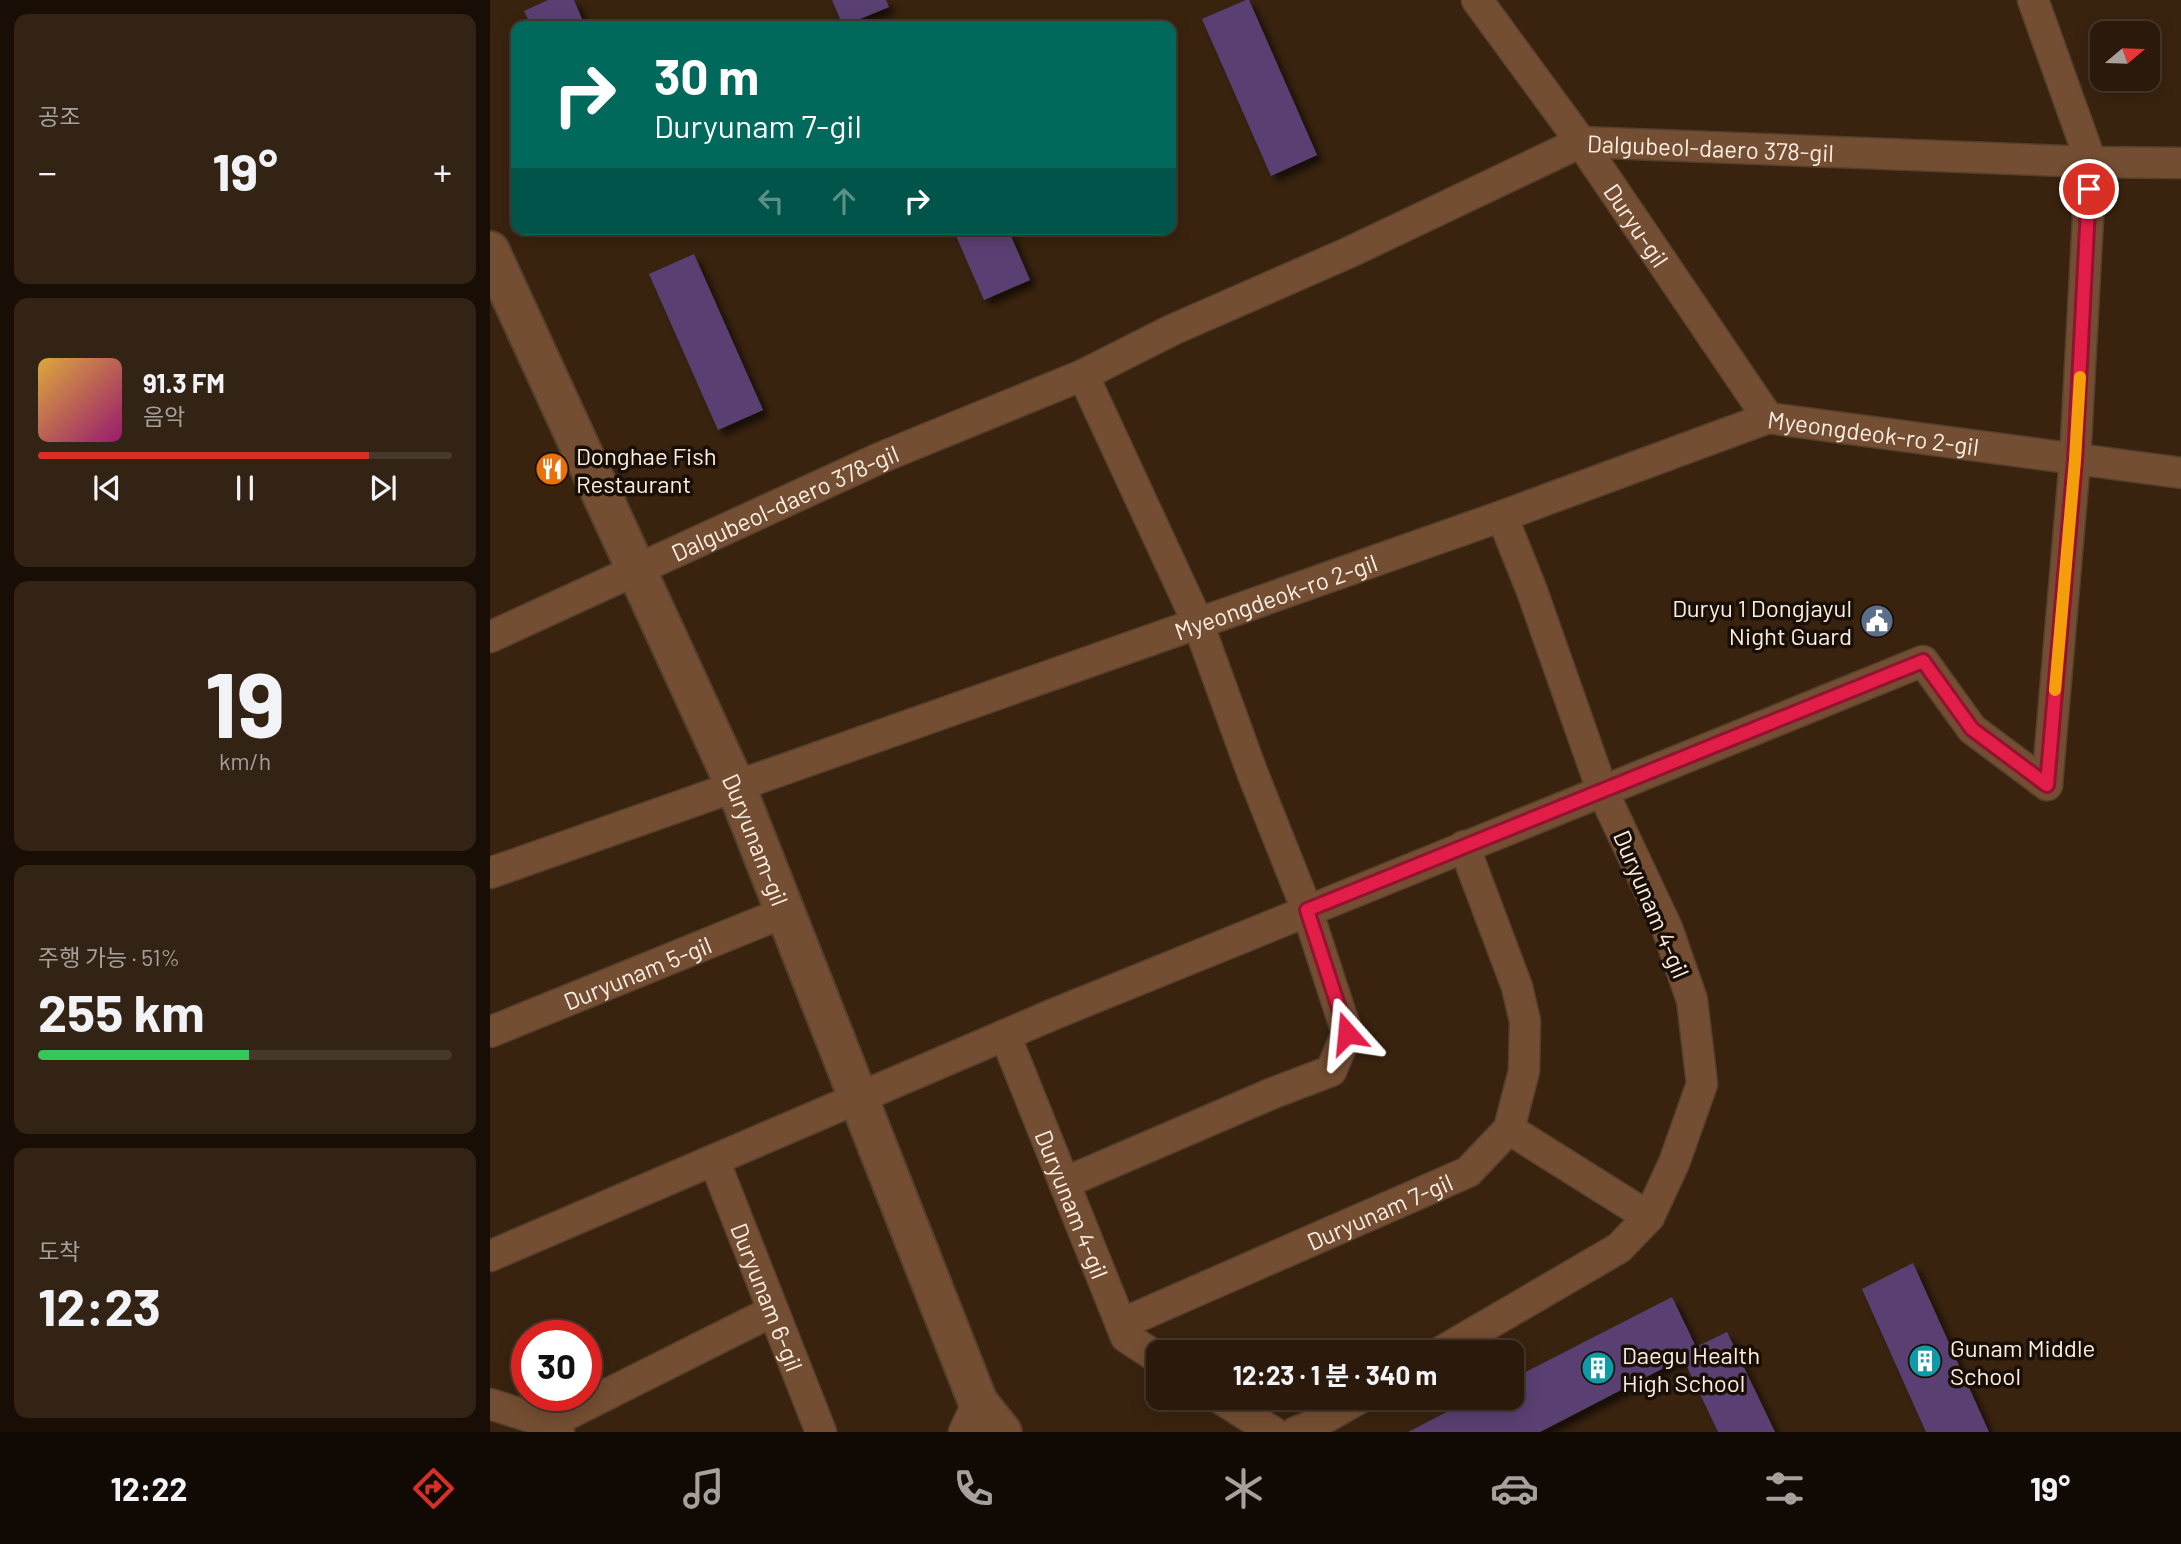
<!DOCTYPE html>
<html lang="ko">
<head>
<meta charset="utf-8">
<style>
	:root { --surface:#2b1a0b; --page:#332314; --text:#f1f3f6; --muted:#a6a19d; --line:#47382c; --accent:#d93025 }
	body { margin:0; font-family:Barlow,"Noto Sans KR",sans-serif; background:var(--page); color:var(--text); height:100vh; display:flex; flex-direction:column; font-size:26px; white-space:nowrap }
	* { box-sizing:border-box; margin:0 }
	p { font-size:23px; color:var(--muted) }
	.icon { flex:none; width:38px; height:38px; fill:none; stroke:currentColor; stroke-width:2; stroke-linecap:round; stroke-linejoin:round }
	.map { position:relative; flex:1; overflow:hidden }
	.details { display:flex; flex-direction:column; gap:14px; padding:14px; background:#180e06; width:490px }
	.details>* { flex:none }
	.banner { position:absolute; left:21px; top:21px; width:665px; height:214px; border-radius:14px; box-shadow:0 4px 18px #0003,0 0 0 2px var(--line); background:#00695c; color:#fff; overflow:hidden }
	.needle { width:46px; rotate:71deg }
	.fabs { position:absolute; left:1600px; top:21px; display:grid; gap:14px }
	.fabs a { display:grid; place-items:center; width:70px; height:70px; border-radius:14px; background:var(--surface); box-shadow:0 4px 18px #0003,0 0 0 2px var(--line); font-size:35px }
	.speed { position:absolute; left:21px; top:1320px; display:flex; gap:14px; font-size:35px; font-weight:700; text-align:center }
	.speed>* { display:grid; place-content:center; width:91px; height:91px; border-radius:50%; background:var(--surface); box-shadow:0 4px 18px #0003,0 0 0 2px var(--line); line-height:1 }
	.speed .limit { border:10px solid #d22; background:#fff; color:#111 }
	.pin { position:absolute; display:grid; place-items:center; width:60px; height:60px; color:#fff; margin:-30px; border:4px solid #fff; border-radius:50%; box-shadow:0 2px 7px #0007 }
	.me { position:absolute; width:77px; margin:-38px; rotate:342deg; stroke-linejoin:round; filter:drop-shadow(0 0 5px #0008) }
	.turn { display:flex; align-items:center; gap:24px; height:147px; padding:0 28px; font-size:32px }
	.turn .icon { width:91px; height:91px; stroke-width:2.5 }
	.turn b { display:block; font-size:49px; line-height:60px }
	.lanes { display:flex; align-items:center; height:66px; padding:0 28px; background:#0003; justify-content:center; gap:35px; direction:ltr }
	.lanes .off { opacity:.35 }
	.big { font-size:52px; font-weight:700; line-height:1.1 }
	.details .widget { flex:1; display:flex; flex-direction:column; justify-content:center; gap:10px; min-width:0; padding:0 24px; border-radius:14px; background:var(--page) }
	.details .dial { align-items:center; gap:0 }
	.dial b { font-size:91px; line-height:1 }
	.song { display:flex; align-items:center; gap:21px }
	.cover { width:84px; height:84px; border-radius:10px; background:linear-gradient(135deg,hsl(40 70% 55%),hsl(320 70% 35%)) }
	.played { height:7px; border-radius:4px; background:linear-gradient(90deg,var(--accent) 80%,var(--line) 80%) }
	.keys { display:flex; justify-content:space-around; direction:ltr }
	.heat { display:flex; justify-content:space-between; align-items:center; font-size:38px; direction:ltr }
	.charge { height:10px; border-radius:5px; background:linear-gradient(90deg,#34c759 51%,var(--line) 0) }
	.trip { position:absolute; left:656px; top:1340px; width:378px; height:70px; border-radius:14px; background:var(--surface); box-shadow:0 4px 18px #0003,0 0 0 2px var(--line); font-weight:700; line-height:70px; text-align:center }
	.dock { display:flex; height:112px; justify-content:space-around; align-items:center; background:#110a04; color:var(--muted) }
	.dock .icon { width:49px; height:49px }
	.dock .on { color:var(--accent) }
	.dock b { font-size:32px; color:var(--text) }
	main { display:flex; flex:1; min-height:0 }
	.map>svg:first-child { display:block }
	.building { fill:#5a4072; filter:url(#shadow) }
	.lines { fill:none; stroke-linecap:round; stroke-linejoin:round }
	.minor-casing { stroke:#543f2d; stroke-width:33 }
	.tertiary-casing { stroke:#543f2d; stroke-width:42 }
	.minor { stroke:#744e32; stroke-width:30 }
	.tertiary { stroke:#744e32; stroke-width:38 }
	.route-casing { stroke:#92132f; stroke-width:18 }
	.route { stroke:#e11d48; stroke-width:12 }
	.slow { stroke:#f59e0b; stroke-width:12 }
	.labels { text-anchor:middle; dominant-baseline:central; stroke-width:7; stroke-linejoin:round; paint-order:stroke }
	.street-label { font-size:24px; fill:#fdeee2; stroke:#190f07 }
	.poi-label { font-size:24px; fill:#fdeee2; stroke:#190f07; text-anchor:start }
</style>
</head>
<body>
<main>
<section class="details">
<div class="widget"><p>공조</p>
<div class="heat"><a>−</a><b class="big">19°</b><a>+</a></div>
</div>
<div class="widget">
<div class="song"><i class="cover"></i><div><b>91.3 FM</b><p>음악</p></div></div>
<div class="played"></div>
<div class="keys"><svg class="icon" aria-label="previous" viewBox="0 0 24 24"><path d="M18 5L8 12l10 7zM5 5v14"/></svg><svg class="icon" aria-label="pause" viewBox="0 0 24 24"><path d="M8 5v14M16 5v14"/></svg><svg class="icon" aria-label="next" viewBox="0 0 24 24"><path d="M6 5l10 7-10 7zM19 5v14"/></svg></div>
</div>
<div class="widget dial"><b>19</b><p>km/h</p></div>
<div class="widget"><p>주행 가능 · 51%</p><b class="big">255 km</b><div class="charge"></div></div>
<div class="widget"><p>도착</p><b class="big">12:23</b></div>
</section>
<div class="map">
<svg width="1691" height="1432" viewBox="0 0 1691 1432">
	<defs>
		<filter id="shadow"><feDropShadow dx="6" dy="6" stdDeviation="3.5" flood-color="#0009"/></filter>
	</defs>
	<rect width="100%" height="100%" fill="#39230f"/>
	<!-- building -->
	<path class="building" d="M58 0H84L95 26H41L34 11Z
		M342 0H396L399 7 353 26Z
		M756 0H759L827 155 781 176 712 19Z
		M463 229H518L540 280 494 300Z
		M204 254 273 410 228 430 159 274Z
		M1423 1263 1499 1432H1436L1372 1289Z
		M1182 1297 1206 1347 1237 1332 1285 1432H1228L1193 1358 1050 1432H918L984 1398H1022V1379Z"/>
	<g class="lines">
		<defs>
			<g id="minor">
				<path id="s1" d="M987 0 1091 142 1278 418"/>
				<path d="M1543 0 1601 162 1585 460 1557 785"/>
				<path id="s2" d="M0 637 390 458 593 375 682 330 860 252 1091 142 1601 162 1691 163"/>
				<path id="s3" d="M0 873 1012 516 1278 418 1691 473"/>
				<path id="s4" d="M0 1032 295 912"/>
				<path id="s5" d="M515 1035 636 1337 668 1358"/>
				<path d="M1019 1129 1159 1217"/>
				<path id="s6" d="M224 1160 331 1432"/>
				<path d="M574 1183 783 1093 841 1071 857 1033 817 910 762 772 708 623 593 375"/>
				<path d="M0 1256 564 1014 1433 661 1482 729 1557 785"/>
				<path id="s7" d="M631 1324 978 1172 1019 1129 1034 1071 1035 1021 1027 987 974 846"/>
				<path d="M949 1353 1129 1248 1159 1217 1184 1163 1212 1084 1202 1000 1177 928 1112 790 1042 591 1012 516"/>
				<path d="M730 1398 783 1432"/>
				<path d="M0 1404 60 1423 69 1432"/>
				<path d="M60 1423 283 1311"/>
				<path d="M474 1432 488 1402"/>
				<path d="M806 1432 819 1427 870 1398"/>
			</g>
			<g id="tertiary">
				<path id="s8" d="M0 251 246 787 488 1402 512 1432"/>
			</g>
		</defs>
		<!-- minor casing -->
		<use href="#minor" class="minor-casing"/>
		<!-- tertiary casing -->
		<use href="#tertiary" class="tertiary-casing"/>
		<!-- minor -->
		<use href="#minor" class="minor"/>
		<!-- tertiary -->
		<use href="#tertiary" class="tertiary"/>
	</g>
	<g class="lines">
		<defs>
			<path id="route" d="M857 1033 817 910 1433 661 1482 729 1557 785 1585 460 1599 189"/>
		</defs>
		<!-- route casing -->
		<use href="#route" class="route-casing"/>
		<!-- route -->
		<use href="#route" class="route"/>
		<!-- slow -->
		<path class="slow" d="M1565 690 1585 460 1590 377"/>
	</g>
	<!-- icons -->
	<defs>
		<symbol id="restaurant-disc" viewBox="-11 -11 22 22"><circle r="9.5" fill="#e8710a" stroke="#190f07"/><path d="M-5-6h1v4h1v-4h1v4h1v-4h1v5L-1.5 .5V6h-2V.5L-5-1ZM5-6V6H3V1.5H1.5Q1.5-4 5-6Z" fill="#fff"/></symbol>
		<symbol id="civic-disc" viewBox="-11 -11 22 22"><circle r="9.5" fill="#5c6f8a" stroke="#190f07"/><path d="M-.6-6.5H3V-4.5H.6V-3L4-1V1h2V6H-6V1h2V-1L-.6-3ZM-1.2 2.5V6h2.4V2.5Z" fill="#fff"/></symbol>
		<symbol id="building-disc" viewBox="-11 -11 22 22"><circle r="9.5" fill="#0f9aa8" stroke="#190f07"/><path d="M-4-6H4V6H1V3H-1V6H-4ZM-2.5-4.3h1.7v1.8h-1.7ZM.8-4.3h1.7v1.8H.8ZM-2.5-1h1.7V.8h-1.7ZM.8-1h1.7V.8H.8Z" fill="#fff"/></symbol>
	</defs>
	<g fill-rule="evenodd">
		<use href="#restaurant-disc" x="43" y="450" width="38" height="38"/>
		<use href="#civic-disc" x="1368" y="602" width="38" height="38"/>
		<use href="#building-disc" x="1416" y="1342" width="38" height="38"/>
		<use href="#building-disc" x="1089" y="1349" width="38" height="38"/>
	</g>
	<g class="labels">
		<!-- street labels -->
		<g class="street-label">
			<text stroke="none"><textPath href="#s2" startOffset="1328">Dalgubeol-daero 378-gil</textPath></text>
			<text stroke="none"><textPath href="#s1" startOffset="276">Duryu-gil</textPath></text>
			<text stroke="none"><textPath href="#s3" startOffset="1463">Myeongdeok-ro 2-gil</textPath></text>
			<text stroke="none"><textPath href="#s2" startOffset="324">Dalgubeol-daero 378-gil</textPath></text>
			<text stroke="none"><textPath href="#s3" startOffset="833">Myeongdeok-ro 2-gil</textPath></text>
			<text stroke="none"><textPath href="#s8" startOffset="646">Duryunam-gil</textPath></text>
			<text transform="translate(1162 904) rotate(67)">Duryunam 4-gil</text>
			<text stroke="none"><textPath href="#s4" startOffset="159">Duryunam 5-gil</textPath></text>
			<text stroke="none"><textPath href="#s5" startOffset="182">Duryunam 4-gil</textPath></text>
			<text stroke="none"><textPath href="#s7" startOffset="282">Duryunam 7-gil</textPath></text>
			<text stroke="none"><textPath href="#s6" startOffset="147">Duryunam 6-gil</textPath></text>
		</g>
		<!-- poi labels -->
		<g class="poi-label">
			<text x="86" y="455">Donghae Fish<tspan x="86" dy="28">Restaurant</tspan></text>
			<text x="1362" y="607" text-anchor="end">Duryu 1 Dongjayul<tspan x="1362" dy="28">Night Guard</tspan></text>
			<text x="1460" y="1347">Gunam Middle<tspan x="1460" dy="28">School</tspan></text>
			<text x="1132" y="1354">Daegu Health<tspan x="1132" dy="28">High School</tspan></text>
		</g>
	</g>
</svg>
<div class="fabs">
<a><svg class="needle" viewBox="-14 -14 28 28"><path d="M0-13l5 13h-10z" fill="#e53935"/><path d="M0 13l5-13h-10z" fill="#a6a19d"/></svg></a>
</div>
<div class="speed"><div class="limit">30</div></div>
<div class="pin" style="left:1599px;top:189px;background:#d93025"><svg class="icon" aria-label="arrive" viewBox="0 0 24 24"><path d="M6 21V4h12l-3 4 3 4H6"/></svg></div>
<svg class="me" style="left:857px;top:1033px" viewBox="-20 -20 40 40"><path d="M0-17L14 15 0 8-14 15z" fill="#e11d48" stroke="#fff" stroke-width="4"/></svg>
<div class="trip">12:23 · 1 분 · 340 m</div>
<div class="banner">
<div class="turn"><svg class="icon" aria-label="right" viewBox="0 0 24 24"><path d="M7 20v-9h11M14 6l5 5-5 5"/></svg><div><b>30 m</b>Duryunam 7-gil</div></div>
<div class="lanes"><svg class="icon off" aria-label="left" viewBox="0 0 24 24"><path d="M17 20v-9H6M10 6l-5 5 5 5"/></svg><svg class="icon off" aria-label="ahead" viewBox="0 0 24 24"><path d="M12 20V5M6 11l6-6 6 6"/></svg><svg class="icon" aria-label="right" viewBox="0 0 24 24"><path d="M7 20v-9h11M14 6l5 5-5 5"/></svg></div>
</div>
</div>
</main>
<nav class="dock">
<b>12:22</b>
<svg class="icon on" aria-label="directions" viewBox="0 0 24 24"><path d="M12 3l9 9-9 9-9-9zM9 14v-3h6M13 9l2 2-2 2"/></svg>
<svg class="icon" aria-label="music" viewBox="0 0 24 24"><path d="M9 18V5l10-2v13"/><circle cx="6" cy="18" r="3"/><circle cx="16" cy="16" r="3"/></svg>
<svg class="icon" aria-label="phone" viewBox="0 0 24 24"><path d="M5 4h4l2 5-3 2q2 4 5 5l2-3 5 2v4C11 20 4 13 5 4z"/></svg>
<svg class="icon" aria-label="climate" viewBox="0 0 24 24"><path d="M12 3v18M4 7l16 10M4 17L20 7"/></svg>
<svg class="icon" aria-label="car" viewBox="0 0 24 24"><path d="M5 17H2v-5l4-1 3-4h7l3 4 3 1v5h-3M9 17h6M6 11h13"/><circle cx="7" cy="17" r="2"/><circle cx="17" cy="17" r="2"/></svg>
<svg class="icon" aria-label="filters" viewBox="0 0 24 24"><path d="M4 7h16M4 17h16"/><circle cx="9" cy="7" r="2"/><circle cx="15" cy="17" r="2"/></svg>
<b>19°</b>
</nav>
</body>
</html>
